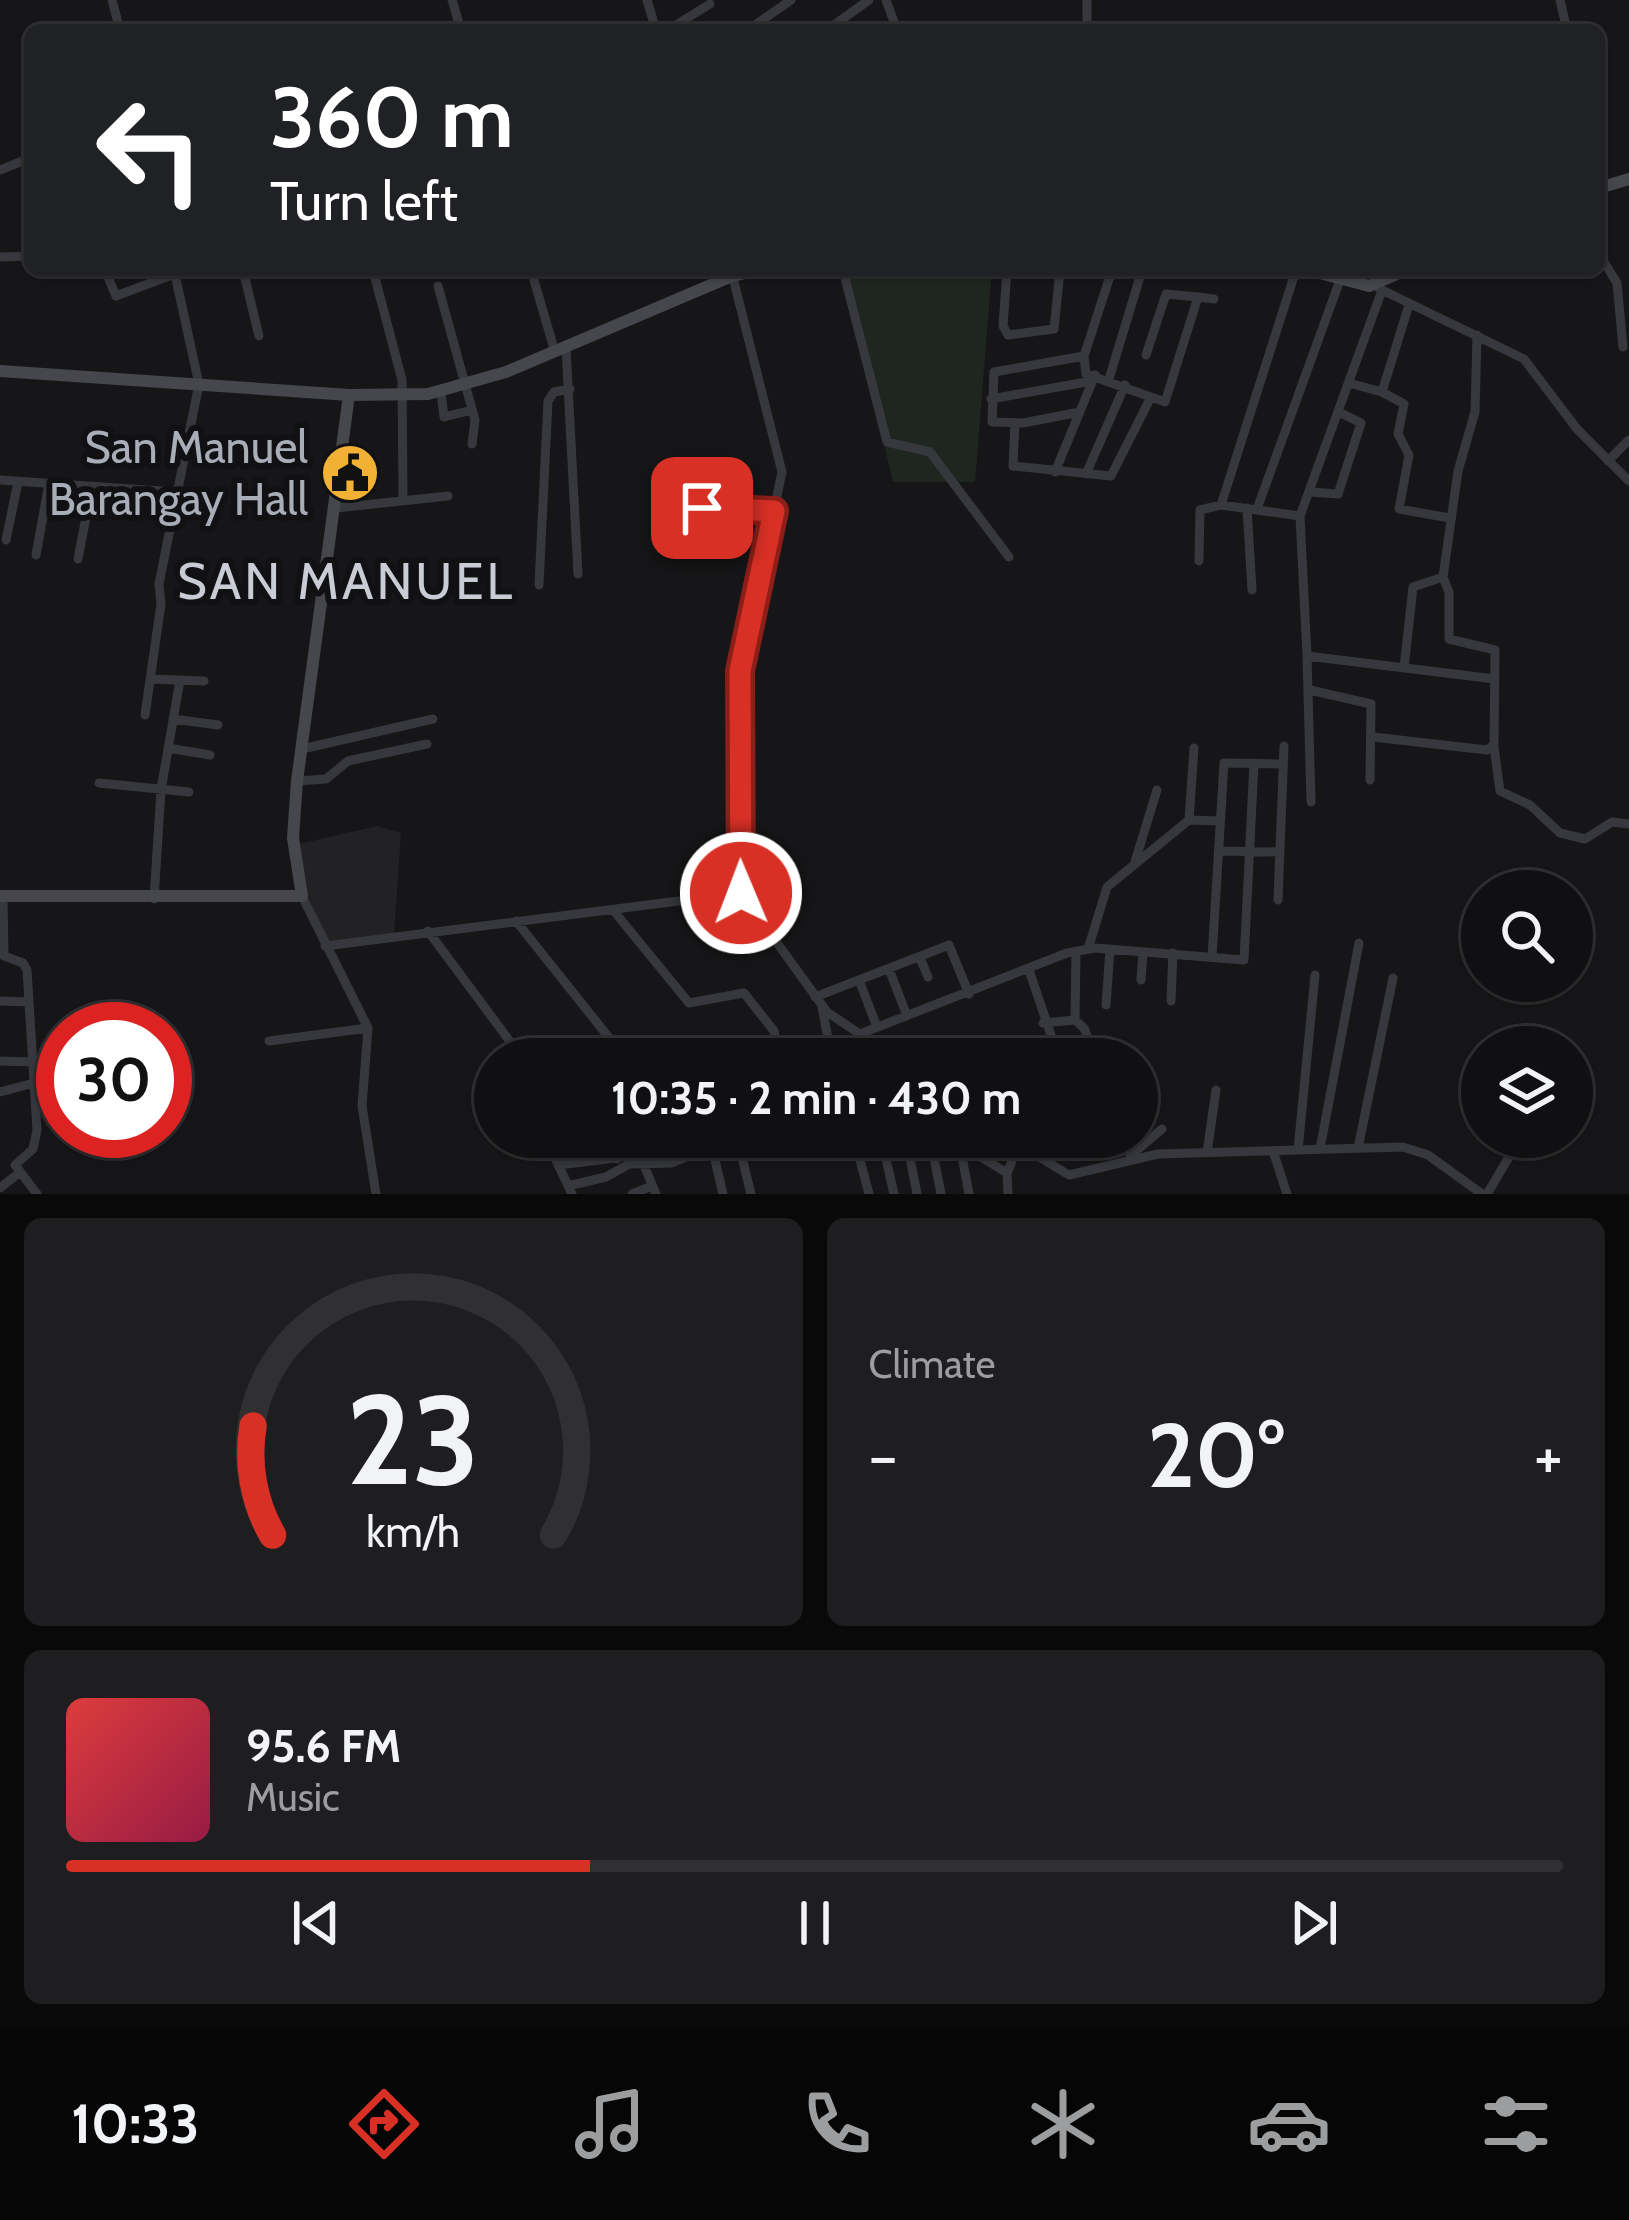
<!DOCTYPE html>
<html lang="en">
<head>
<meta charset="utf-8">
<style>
	:root { --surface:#101012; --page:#1e1e20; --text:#f1f3f6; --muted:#9c9d9f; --line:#303032; --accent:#d93025 }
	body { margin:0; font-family:Cabin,sans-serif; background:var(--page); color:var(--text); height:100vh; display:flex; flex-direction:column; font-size:45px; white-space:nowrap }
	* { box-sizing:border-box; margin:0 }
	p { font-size:39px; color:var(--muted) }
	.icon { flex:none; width:66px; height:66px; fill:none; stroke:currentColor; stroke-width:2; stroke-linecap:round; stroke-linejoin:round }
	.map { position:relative; height:1194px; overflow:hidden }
	.details { display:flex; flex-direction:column; gap:24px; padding:24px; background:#09090a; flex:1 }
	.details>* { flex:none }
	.top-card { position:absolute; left:24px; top:24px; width:1581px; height:252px; border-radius:18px; box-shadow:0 3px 9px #0004,0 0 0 3px var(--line); background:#202124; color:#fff; overflow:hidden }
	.buttons { position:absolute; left:1461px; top:870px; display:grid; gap:24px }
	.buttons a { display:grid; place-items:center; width:132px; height:132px; border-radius:50%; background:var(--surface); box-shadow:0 3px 9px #0004,0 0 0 3px var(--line); font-size:60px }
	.speed { position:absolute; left:36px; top:1002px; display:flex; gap:24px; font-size:60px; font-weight:700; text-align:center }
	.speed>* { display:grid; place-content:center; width:156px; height:156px; border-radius:50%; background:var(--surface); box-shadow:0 3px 9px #0004,0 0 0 3px var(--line); line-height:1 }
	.speed .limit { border:18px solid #d22; background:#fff; color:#111 }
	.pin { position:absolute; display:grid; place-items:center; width:102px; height:102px; color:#fff; margin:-51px; border-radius:24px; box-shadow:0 6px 18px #0006 }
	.me { position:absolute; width:132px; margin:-66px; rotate:359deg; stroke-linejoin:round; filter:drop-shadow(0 0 9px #0008) }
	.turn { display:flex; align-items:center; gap:42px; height:252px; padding:0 48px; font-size:54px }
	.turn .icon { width:156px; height:156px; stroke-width:2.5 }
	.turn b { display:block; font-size:84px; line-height:102px }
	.big { font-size:90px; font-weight:700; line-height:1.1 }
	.details .card { flex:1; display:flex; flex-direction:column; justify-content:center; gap:18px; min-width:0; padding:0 42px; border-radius:18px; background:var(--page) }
	.details .dial { align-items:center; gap:0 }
	.dial svg { height:312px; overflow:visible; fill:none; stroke:var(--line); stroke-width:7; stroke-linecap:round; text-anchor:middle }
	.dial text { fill:var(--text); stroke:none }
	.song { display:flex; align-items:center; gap:36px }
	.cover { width:144px; height:144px; border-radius:18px; background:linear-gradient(135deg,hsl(0 70% 55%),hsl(340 70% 35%)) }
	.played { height:12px; border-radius:6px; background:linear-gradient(90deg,var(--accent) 35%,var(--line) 35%) }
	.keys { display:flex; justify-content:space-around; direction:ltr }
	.heat { display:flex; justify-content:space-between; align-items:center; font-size:66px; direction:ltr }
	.details .tiles { flex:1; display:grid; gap:24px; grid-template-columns:1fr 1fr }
	.card:last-child { grid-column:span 2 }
	.trip { position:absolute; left:474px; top:1038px; width:684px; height:120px; border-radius:60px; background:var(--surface); box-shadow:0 3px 9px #0004,0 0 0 3px var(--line); font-weight:700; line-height:120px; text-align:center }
	.tab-bar { display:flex; height:192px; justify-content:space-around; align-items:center; background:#060607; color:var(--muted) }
	.tab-bar .icon { width:84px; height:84px }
	.tab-bar .current { color:var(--accent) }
	.tab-bar b { font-size:54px; color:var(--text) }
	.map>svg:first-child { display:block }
	.built { fill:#222225 }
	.green { fill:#1e261f }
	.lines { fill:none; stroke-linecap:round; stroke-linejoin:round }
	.street { stroke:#37383d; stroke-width:9 }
	.secondary { stroke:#45474d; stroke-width:12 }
	.route-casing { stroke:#8d1f18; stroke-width:30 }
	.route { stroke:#d93025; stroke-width:21 }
	.labels { text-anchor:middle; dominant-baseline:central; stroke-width:12; stroke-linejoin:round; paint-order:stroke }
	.poi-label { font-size:45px; fill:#a8adb8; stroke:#111113; text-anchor:end }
	.quarter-label { font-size:51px; letter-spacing:3px; fill:#c9ccd4; stroke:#111113 }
</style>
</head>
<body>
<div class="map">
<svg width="1629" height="1194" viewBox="0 0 1629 1194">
	<rect width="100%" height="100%" fill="#161618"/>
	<!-- built -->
	<path class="built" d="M377 826 401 833 394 934 326 941 307 893 299 844Z"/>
	<!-- green -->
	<path class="green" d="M842 270H992L975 482H893Z"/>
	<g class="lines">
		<!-- street -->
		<path class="street" d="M112 0 120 30
			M452 0 461 30
			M647 0 656 30
			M886 0 897 30
			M1087 0V30
			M1560 0 1567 30
			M668 30 710 4
			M748 30 791 0
			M827 30 869 0
			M0 170 30 158
			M1599 254 1617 283 1623 347
			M0 257 30 256
			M105 270 116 296 185 270
			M243 270 259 336
			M373 270 402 380 403 500
			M531 270 555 352
			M731 270 782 472 740 671 741 893
			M843 270 887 442 930 452 1009 557
			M1007 270 1003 326 1008 335 1054 329 1060 270
			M438 286 475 420 472 444
			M1378 288 1524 359 1577 429 1629 481
			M1381 293 1300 516 1307 656 1495 679
			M566 348 578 574
			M1146 355 1166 294 1198 297
			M1084 356 1086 374 1165 402 1198 297 1214 299
			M1109 379 1142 270
			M1349 383 1382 392 1408 308
			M441 392 444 417 472 410
			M1382 392 1404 404 1398 434 1409 455 1399 509 1450 518
			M991 399 1092 381
			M1080 412 1023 423 992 422 994 372 1084 356 1112 270
			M1015 423 1013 466 1111 476 1151 397
			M1608 461 1629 440
			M1055 472 1095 375
			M1086 474 1125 385
			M0 480 175 492
			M1309 492 1338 494 1361 423 1339 412
			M1221 505 1296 270
			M336 508 448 496
			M702 508 774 511
			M1247 508 1252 590
			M1257 509 1340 280
			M6 540 18 482
			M36 555 49 483
			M78 559 92 486
			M1199 561 1200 510 1221 505 1300 516
			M539 585 548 401 554 392 570 389
			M1307 656 1311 802
			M1404 668 1413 587 1443 577
			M151 679 204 681
			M1310 690 1371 704 1370 780
			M145 715 161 604 159 584 199 384 174 270
			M173 719 218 725
			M1373 737 1487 750 1494 745 1495 650 1449 639V592L1443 577 1458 471 1475 412 1477 335
			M1494 747 1500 791 1530 805 1560 833 1585 839 1612 822 1629 824
			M168 748 210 755
			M302 749 433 719
			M297 781 326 779 348 761 427 744
			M99 783 189 792
			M1189 820 1220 821
			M1220 851 1279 852
			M1134 865 1157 790
			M741 893 827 1012 897 1059
			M3 896 4 956 23 963 27 970 37 1130 33 1149 15 1165 37 1194
			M302 896 368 1028 362 1106 376 1194
			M154 899 161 790 180 680
			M1278 900 1284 746
			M613 910 689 1003 744 993 774 1031 780 1056 829 1047
			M516 921 626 1059
			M428 931 523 1059
			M325 946 741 893
			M1088 949 1107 887 1189 820 1194 748
			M1076 951 1075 1020 1084 1028 1093 1050
			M1212 957 1224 763 1283 764
			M920 958 928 977
			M889 969 907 1016
			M1029 970 1059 1059
			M859 980 877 1027
			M1141 980 1143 952
			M815 997 949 945 969 994
			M0 1001 29 1002
			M1171 1001 1173 953
			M1106 1005 1110 949
			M822 1007 832 1059
			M1043 1023 1075 1020
			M269 1041 368 1028
			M862 1059 858 1041 865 1032 1067 953 1095 948 1244 960 1254 763
			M0 1061 33 1062
			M0 1092 34 1083
			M545 1137 572 1194
			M575 1137 586 1160
			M607 1137 617 1159
			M654 1137 660 1163
			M737 1137 751 1194
			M854 1137 869 1194
			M881 1137 894 1194
			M906 1137 917 1194
			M930 1137 941 1194
			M948 1137 1007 1173
			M1006 1137 1069 1175 1158 1154 1403 1147 1428 1155 1482 1194
			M960 1146 969 1194
			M712 1147 723 1194
			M1358 1148 1393 978
			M1320 1149 1359 943
			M1298 1150 1315 975
			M1273 1151 1287 1194
			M1207 1153 1216 1090
			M1130 1156 1162 1129
			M643 1163 656 1194
			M558 1165 616 1158
			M568 1186 606 1177 629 1164 671 1163 736 1137
			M0 1188 19 1173
			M632 1194 652 1186
			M1008 1194 1007 1173 1018 1146
			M1487 1194 1521 1137"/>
		<!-- secondary -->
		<path class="secondary" d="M1599 188 1629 179
			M1308 270 1369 286 1406 270
			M0 371 349 395 428 394 506 372 732 276 760 270
			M0 896H302L293 838 297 781 349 395"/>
	</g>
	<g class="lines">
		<defs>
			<path id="route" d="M702 508 774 511 740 671 741 893"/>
		</defs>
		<!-- route casing -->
		<use href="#route" class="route-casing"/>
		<!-- route -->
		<use href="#route" class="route"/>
	</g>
	<!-- icons -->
	<defs>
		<symbol id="civic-disc" viewBox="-11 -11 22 22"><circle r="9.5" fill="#f2b134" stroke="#111113"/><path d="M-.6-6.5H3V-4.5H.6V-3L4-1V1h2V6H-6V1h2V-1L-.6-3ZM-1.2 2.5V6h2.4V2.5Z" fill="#111"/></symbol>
	</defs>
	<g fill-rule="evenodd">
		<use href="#civic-disc" x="317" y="440" width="66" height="66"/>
	</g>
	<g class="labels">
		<!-- poi labels -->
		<g class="poi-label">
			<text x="308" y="447">San Manuel<tspan x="308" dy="52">Barangay Hall</tspan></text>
		</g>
		<!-- quarter labels -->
		<g class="quarter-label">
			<text x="346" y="581">SAN MANUEL</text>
		</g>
	</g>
</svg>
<div class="buttons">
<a><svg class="icon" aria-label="search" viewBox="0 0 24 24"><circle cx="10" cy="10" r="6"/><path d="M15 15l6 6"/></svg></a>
<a><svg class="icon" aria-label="layers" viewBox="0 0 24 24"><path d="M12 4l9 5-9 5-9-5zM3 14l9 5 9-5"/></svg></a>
</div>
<div class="speed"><div class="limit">30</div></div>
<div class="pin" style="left:702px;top:508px;background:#d93025"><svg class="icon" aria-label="arrive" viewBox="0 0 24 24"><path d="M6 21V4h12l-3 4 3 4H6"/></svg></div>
<svg class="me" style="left:741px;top:893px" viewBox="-20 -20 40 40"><circle r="17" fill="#d93025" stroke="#fff" stroke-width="3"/><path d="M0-11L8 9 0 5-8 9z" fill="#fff"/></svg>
<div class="trip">10:35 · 2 min · 430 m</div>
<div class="top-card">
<div class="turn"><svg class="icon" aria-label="left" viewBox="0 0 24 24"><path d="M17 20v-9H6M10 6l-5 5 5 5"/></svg><div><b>360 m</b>Turn left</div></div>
</div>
</div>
<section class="details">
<div class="tiles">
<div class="card dial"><svg viewBox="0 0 100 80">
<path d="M14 69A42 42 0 1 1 86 69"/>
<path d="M14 69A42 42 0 0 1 9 41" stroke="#d93025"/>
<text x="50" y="56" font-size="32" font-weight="700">23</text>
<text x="50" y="72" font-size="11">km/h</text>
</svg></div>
<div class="card"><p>Climate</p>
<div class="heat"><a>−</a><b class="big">20°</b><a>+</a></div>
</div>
<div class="card">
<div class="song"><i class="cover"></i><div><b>95.6 FM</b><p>Music</p></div></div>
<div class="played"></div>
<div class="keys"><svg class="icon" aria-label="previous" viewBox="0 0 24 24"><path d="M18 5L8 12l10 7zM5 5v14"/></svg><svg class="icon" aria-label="pause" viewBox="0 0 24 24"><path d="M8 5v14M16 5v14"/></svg><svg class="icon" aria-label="next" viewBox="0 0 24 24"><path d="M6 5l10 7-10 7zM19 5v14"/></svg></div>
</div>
</div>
</section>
<nav class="tab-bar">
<b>10:33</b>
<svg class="icon current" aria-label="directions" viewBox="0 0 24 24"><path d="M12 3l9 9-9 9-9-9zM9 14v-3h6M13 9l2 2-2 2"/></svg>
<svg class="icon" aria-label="music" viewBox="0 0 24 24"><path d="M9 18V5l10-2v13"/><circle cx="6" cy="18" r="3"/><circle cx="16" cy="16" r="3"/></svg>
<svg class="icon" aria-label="phone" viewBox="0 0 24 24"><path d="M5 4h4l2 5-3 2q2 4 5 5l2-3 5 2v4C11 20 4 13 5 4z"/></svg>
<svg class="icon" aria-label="climate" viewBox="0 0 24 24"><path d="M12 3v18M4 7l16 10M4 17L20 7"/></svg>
<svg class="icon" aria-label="car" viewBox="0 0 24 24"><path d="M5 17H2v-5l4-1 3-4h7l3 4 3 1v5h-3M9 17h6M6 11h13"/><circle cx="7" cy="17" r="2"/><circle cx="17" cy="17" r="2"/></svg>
<svg class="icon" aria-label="filters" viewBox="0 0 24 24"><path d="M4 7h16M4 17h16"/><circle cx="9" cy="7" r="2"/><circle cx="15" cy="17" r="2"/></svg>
</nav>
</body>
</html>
